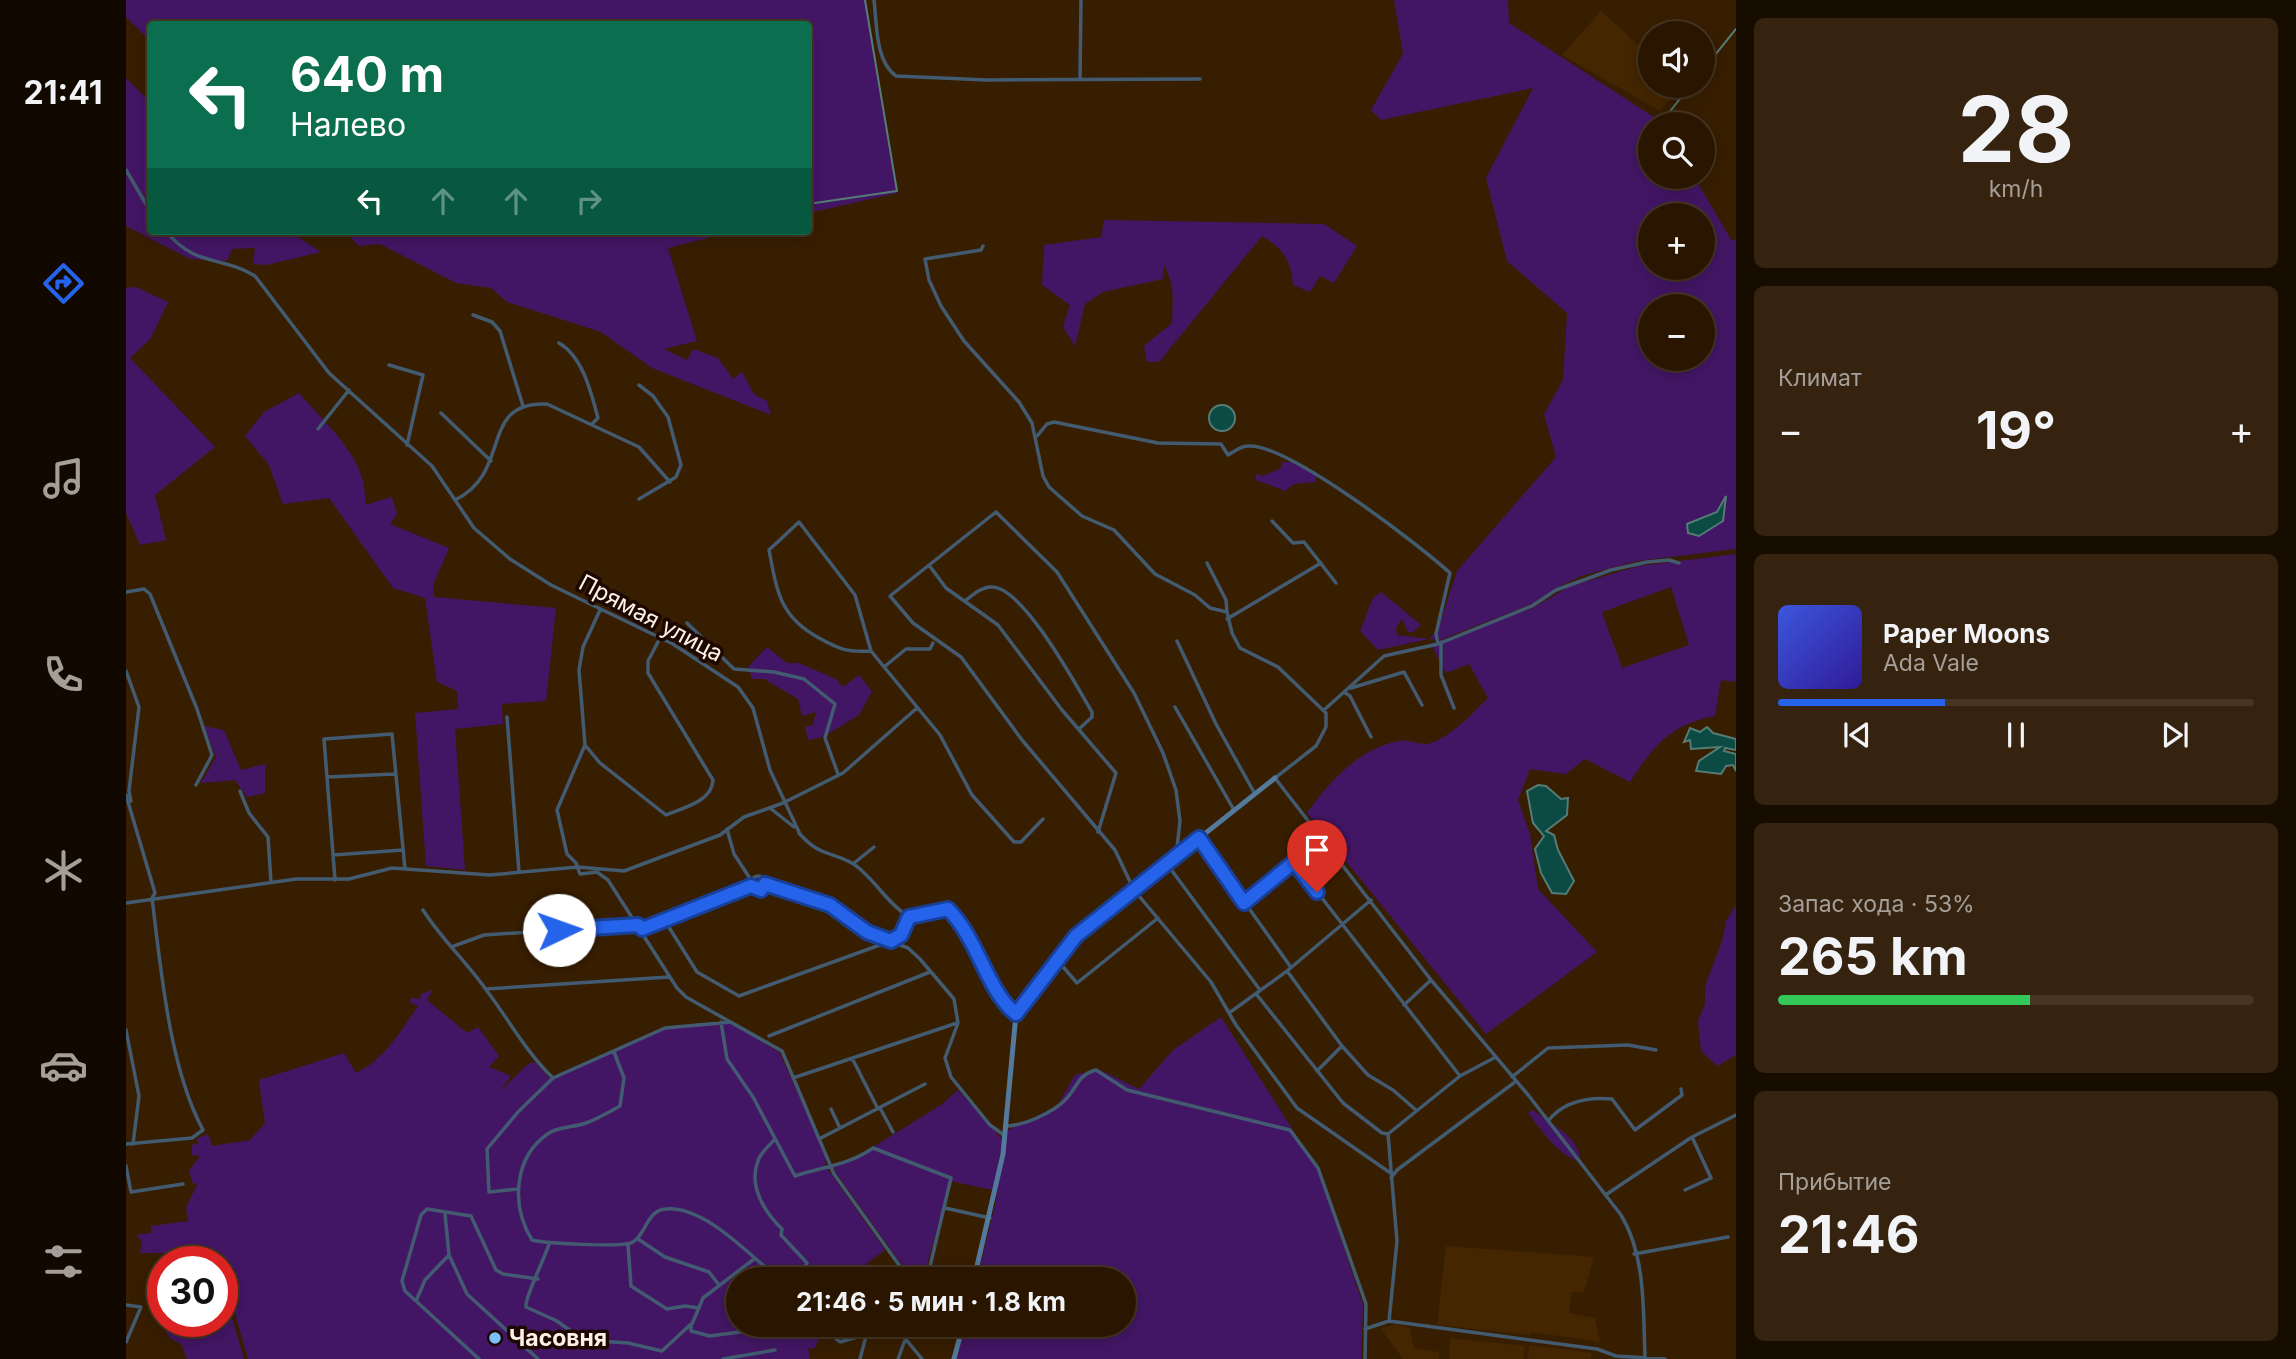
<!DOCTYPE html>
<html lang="ru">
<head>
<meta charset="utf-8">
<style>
	:root { --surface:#2a1600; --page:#36230f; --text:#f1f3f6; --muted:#a59f99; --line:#463522; --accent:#2563eb }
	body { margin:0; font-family:Inter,sans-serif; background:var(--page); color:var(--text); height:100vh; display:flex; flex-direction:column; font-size:26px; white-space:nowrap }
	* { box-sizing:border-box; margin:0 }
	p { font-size:23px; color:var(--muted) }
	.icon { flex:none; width:38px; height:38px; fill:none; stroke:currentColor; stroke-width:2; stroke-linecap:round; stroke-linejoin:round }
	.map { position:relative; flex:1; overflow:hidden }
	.drawer { display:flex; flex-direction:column; gap:18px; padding:18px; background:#170c00; width:560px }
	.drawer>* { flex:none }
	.guide { position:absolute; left:21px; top:21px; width:665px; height:214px; border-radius:7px; box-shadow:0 4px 18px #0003,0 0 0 2px var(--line); background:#0b6e4f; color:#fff; overflow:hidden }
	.tools { position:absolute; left:1512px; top:21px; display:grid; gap:14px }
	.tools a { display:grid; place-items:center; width:77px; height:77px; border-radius:50%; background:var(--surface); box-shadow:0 4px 18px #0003,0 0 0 2px var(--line); font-size:35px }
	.speed { position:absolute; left:21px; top:1246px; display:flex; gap:14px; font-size:35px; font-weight:700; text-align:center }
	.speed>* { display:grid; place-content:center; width:91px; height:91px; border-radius:50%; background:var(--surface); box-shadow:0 4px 18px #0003,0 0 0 2px var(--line); line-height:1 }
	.speed .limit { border:10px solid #d22; background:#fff; color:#111 }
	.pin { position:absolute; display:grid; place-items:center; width:60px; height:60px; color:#fff; margin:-72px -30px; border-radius:50% 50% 50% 0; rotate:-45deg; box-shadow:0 0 7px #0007 }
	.pin .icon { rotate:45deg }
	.me { position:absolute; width:77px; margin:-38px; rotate:87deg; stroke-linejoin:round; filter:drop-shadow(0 0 5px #0008) }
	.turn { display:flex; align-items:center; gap:24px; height:147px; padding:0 28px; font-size:32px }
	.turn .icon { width:91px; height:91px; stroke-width:2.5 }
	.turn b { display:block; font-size:49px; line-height:60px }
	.lanes { display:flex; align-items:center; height:66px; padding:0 28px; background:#0003; justify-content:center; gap:35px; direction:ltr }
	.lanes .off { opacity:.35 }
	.big { font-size:52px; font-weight:700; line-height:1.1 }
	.drawer .widget { flex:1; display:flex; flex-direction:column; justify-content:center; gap:10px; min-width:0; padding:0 24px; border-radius:10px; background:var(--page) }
	.drawer .dial { align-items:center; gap:0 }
	.dial b { font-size:91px; line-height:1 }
	.song { display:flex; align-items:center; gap:21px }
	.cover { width:84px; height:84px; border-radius:10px; background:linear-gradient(135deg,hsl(230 70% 55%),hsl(250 70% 35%)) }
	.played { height:7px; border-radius:4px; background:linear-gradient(90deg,var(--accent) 35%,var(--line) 35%) }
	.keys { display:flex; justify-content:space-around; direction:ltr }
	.heat { display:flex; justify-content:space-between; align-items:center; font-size:38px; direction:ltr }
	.charge { height:10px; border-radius:5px; background:linear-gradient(90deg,#34c759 53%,var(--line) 0) }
	.trip { position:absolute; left:600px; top:1267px; width:410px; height:70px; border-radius:35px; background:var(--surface); box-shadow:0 4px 18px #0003,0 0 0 2px var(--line); font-weight:700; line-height:70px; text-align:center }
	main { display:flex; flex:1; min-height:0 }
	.menu { display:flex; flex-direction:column; width:126px; justify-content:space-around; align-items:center; background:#110900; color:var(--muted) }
	.menu .icon { width:49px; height:49px }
	.menu .current { color:var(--accent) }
	.menu b { font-size:32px; color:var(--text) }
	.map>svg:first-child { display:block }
	.built { fill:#442601 }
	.green { fill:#431665; fill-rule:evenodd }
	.water { fill:#0c4a44; stroke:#547c75; stroke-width:2 }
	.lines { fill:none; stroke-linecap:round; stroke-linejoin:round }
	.stream { stroke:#547c75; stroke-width:2 }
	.street { stroke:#435b70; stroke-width:3.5 }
	.secondary { stroke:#53799b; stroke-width:5 }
	.route-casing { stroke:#184099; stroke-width:18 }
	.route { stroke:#2563eb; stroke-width:12 }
	.poi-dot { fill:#7bbef8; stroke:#1c0800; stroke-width:2.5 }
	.labels { text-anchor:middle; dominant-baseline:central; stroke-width:7; stroke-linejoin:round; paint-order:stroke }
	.street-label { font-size:23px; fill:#fdf1e6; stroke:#1c0800 }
	.poi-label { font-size:23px; font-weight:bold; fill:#fdf1e6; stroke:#1c0800; text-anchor:start }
</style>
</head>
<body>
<main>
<nav class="menu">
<b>21:41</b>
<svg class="icon current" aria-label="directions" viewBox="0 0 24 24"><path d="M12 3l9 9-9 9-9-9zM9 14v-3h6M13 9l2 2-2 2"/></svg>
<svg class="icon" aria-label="music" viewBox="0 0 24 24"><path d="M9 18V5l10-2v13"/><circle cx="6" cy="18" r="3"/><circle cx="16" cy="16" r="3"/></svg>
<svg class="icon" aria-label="phone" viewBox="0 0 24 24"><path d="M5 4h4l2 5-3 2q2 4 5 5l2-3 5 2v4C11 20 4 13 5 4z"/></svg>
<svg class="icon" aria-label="climate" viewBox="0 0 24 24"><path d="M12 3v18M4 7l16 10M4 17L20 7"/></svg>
<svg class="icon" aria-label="car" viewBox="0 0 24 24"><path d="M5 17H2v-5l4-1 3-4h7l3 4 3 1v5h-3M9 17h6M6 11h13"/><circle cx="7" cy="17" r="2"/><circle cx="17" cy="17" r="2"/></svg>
<svg class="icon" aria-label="filters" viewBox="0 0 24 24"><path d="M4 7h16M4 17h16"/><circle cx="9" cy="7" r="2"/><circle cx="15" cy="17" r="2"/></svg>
</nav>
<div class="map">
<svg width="1610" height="1359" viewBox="0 0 1610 1359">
	<rect width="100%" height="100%" fill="#381e00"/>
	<!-- built -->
	<path class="built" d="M1475 11 1524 56V86H1555L1534 111 1436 55Z
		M1320 1246 1468 1257 1458 1292H1446L1443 1313 1469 1318 1474 1342 1405 1332 1404 1335 1311 1325Z
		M1270 1324 1284 1328 1288 1348 1313 1352V1359H1277L1255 1329Z
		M1324 1338 1399 1346 1397 1359H1323Z
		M1403 1345 1466 1353 1465 1359H1402Z"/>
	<!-- green -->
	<path class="green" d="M0 0H740L771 193 683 213 682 24H24V41L0 17Z
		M1268 0H1382L1383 23 1537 123 1524 124V177H1568L1606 241 1610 239V549L1511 561 1455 576 1428 589 1406 604 1314 640 1303 639 1252 650 1234 631 1247 598 1255 592 1295 625 1287 632H1282L1276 619 1270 628 1271 635 1303 639 1312 630 1331 571 1430 457 1418 414 1437 380 1441 313 1381 261 1360 178 1407 88 1255 120 1245 110 1277 54ZM1524 215H1577V268H1524ZM1524 306H1577V359H1524Z
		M0 78 24 102V231H163L195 252 140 265 127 264 129 248 106 249 101 261 64 259 0 226Z
		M978 220 1198 224 1231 246 1208 283 1194 276 1184 292 1167 285C1165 260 1157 249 1136 236L1033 362H1021L1018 346 1046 323C1047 300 1049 285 1038 265L1037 279 977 292 959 304 949 346 937 327 944 305 916 285 918 245 975 237Z
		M218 231H609L542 248 571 341 538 349 561 360 567 349 592 358 607 379 616 372 628 394 641 401 645 415 526 368 475 332 381 302 365 288 330 283 254 244 233 246Z
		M10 287 42 302 25 338 4 358 89 447 29 495 40 540 14 545 0 513V288Z
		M173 393C201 426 243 459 239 505L266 497 271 514 264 524 323 548 307 585 308 597 430 608 420 701 376 704 377 724 329 729 339 870 300 866 289 713 332 709 331 691 311 682 299 598 267 588 203 498 157 504 143 465 119 436 138 412Z
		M1155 462H1166L1191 476 1189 482 1168 484 1159 491 1130 480V474L1137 476 1155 468Z
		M1610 554V682L1595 680 1589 716C1545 724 1527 746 1504 782L1459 759 1440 774 1404 769 1392 800 1404 834 1412 889 1471 952 1360 1034 1181 813C1203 782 1234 747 1274 741 1283 739 1292 745 1301 744 1322 740 1348 712 1362 698L1343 664 1320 673 1305 644 1407 608 1444 586 1513 566ZM1545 587 1563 645 1496 668 1476 612Z
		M641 647 661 663H673L710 679 717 687 733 675 746 691 733 715 697 737 682 740 679 727 687 725 690 712 676 716 672 699 638 679H626L622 667Z
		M78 726 98 730 115 770 139 764V793L121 797 109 780 75 783 90 757Z
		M1610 905V1055L1591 1066 1575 1051 1572 1021 1579 1004V986L1596 941 1600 921Z
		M307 990 301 1000 341 1033 352 1027 373 1056 363 1067 385 1076 373 1092 402 1064 409 1062 423 1078 537 1028 604 1023 653 1052 688 1129 699 1158V1165L759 1250 730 1272V1279H612V1325H723L709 1337 697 1332 688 1349 682 1348 684 1359H122L106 1303 100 1297 118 1359H61L55 1344 44 1338 32 1320 35 1295 37 1292V1321H96V1262H50L43 1253H14L16 1241 10 1235 25 1233V1226L62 1221 60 1207 72 1183 67 1184 63 1171 74 1156 66 1155V1145L73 1143 70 1139 82 1134 86 1146 124 1140 139 1123 133 1080 218 1053 230 1073C259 1059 274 1032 292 1006L283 1002 285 998 294 999 295 994Z
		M1095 1017 1191 1168 1237 1305 1235 1359H831L839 1325H998V1279H851L869 1205 880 1131 931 1106 949 1075 972 1069 1013 1089 1047 1050Z
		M832 1090 877 1140 867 1190 824 1181 797 1279H786L710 1173 707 1164 731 1157 815 1105Z
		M1407 1110C1423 1123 1456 1138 1454 1162 1431 1154 1417 1132 1402 1113Z"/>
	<!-- water -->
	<path class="water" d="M1083 418a13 13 0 1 1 26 0a13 13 0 1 1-26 0Z
		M1600 496 1597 521 1573 536 1562 533 1561 524 1591 512Z
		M1581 727 1587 733 1610 739V750L1599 748 1598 751 1610 754V771L1607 765 1600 766 1595 774 1570 771 1573 761 1594 747 1565 749 1564 740 1558 742 1564 728 1574 732Z
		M1412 785 1420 786 1435 799 1442 798 1441 815 1420 831 1428 835 1432 850 1448 881 1440 894 1426 893 1415 873 1409 849 1418 836 1407 823 1401 791Z"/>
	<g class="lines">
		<!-- stream -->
		<path class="stream" d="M1577 70 1610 29
			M1542 114 1564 86
			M682 204 771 191 739 0
			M642 231 643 235"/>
		<!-- street -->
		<path class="street" d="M748 0C751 24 749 61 770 76L861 80 1074 79
			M954 78 955 0
			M0 170 24 211
			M40 231C70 268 95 255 129 276L203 373 306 466 348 528 384 559 425 585 547 644 612 687 627 708 644 770 673 832
			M857 246 855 250 799 259 803 280 815 306 838 341 893 402 906 423 917 476 923 487 956 516 988 530 1029 574 1069 595 1084 608 1101 612 1106 633 1114 648 1152 667 1200 713V727L1190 746 1149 778 1305 980 1403 1096 1495 1215C1520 1256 1517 1310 1519 1357
			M347 315 366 322 374 331 397 406
			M433 343C457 357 465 392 472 418L466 424
			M263 365 297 375 281 445
			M315 413 365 461
			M192 429 223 390
			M911 436 921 424 928 422 1032 443 1095 444 1102 455C1109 451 1115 446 1122 446 1161 443 1292 544 1324 573L1310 634 1312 644
			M513 499 550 477 555 465 542 417 527 396 513 385
			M329 500C387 472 352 401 421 404L513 447 544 482
			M1146 521 1167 543 1178 542 1210 583
			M1081 563 1100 600 1101 612
			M803 565 820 588 872 625 936 710 990 773 972 832
			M0 592 18 589 24 594 71 709 86 755 70 785
			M839 601C847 595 856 586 867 587 898 589 950 685 966 712V717L953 729
			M474 610 457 647 453 670 459 745 431 810 441 854 450 863 454 874 471 872 482 880 551 988 560 997 656 1051 708 1174 783 1279
			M1101 619 1195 563
			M561 623 608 669 648 672 678 679 709 704 699 738 712 774
			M1051 641 1090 724 1129 794
			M1315 642V675L1328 708
			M745 651C720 652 715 650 693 638 654 617 651 592 643 550L673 522 729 595 745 651 814 735 846 795 888 842H895L917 819
			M758 667 780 649H804L807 643
			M0 671 13 707 3 791 5 801
			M1225 688 1278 672 1296 705
			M1218 692 1224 696 1245 737
			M1049 707 1108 810
			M1198 710 1258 656 1312 644 1406 606 1430 590 1485 570 1521 562 1543 560 1553 563
			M381 717 393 872
			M459 745 474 763 540 815C556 808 586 802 587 780L522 673V661L534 638
			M201 777 269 774
			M114 791 123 813 142 837 145 882
			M0 795 29 893 26 898C35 969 43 1067 77 1130L66 1138 0 1144
			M644 808 668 827
			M601 829 608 854 625 880
			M673 833C693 856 703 851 726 863 746 875 761 904 783 917L809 909H822C852 939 861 991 890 1014
			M1073 838 1164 966
			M207 855 277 850
			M1050 857 1054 821 1050 790 1037 753 1008 693 931 572 870 512 764 596 787 623 835 657 896 740 989 850 1008 890 1085 982 1110 1025 1171 1108 1263 1172
			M727 864 748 847
			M1041 864 1134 990
			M625 883a7 7 0 1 1 14 0a7 7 0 1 1-14 0Z
			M209 880 198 739 266 734 279 869
			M639 884 704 905 741 932 782 948 794 959 828 999 832 1023 819 1058 825 1077 864 1125 878 1135
			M0 903 170 879H223L266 868 364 875 452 867 498 871 594 835 618 817 657 803 717 773 791 708
			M1118 903 1168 862 1334 1076
			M297 910C316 940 341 962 361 991 383 1020 400 1052 427 1078
			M539 921 571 972 613 996 765 941 775 935 783 917
			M516 929 625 886
			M328 946 358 935 512 925
			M932 961 951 983 1032 918
			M1161 971 1216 1046 1242 1075 1267 1090 1290 1110
			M360 989 543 977
			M1131 995 1217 1103 1256 1133 1262 1134
			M1278 1005 1305 980
			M1103 1013 1161 971 1245 900
			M595 1022 601 1059 627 1097 669 1176C696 1167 723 1165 747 1148L825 1178 801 1279
			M0 1030 13 1096 7 1144
			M643 1036 804 972
			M488 1052 498 1078 494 1106C483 1112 472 1119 460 1123 449 1127 433 1127 423 1133 387 1157 385 1206 406 1240 417 1243 498 1248 507 1242 520 1234 521 1210 540 1209 580 1206 624 1256 653 1279
			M726 1058 752 1109
			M1191 1071 1216 1046
			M1386 1077 1422 1048 1502 1045 1530 1050
			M667 1078 831 1023
			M754 1108 767 1132
			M705 1109 714 1128
			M1422 1121C1438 1101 1461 1097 1486 1099L1509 1130 1556 1095 1555 1089
			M879 1126C897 1126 927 1113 940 1099 952 1087 951 1075 970 1070L1001 1090 1164 1130 1192 1168 1240 1304 1239 1359
			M649 1139C644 1145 634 1153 632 1161 622 1186 639 1213 656 1229L655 1235 681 1263 671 1279
			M693 1139 799 1084
			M0 1166 5 1192 57 1184
			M1265 1178 1271 1170 1389 1082
			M392 1189 363 1192 361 1149 392 1112 427 1078 539 1028 605 1022
			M1559 1190 1585 1178 1566 1137
			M1481 1194 1566 1137 1610 1115
			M819 1208 864 1218
			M319 1214 323 1255 341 1294 412 1359
			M512 1239 539 1257 583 1272 593 1285
			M423 1244C419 1258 398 1299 400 1307L431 1321 457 1340 502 1343 536 1351 565 1324V1331L584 1336 665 1325
			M502 1245 505 1286 541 1309 559 1306 573 1308
			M1508 1254 1602 1237
			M323 1255 299 1280 290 1301 353 1359
			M290 1301 279 1291 276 1281 295 1215 301 1209 345 1216 370 1270 377 1274 412 1279
			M0 1305 15 1307 0 1342
			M1263 1321 1271 1241 1262 1134 1334 1076 1368 1058
			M566 1324 577 1298 628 1259
			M693 1325 714 1342 769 1326 796 1359
			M1239 1329 1263 1321 1471 1349 1490 1356 1539 1359
			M597 1359 649 1350
			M734 1359 740 1336
			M772 1359 779 1340"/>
		<!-- secondary -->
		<path class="secondary" d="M848 1279 877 1154 890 1014 950 936 1149 778
			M828 1359 837 1325"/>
	</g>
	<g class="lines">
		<defs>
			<path id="route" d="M433 930 512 925 516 929 625 886 635 890 639 884 704 905 741 932 765 941 775 935 783 917 822 909C852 939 861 991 890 1014L950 936 1073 838 1118 903 1168 862 1191 892"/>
		</defs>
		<!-- route casing -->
		<use href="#route" class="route-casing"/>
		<!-- route -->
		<use href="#route" class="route"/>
	</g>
	<!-- markers -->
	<circle class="poi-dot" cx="369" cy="1338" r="7"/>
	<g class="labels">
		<!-- street labels -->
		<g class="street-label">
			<text transform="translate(525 618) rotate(28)">Прямая улица</text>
		</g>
		<!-- poi labels -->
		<g class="poi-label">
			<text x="383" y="1338">Часовня</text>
		</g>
	</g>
</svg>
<div class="tools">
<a><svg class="icon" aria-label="sound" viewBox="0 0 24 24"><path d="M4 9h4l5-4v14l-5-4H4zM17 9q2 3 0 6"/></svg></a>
<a><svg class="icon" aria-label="search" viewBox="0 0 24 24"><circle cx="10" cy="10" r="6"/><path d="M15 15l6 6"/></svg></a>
<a>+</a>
<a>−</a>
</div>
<div class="speed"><div class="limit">30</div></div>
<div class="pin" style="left:1191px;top:892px;background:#d93025"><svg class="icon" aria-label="arrive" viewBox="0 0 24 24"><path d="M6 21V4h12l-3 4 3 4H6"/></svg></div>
<svg class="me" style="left:433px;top:930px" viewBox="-20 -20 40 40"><circle r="19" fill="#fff"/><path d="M0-13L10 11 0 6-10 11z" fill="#2563eb"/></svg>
<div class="trip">21:46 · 5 мин · 1.8 km</div>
<div class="guide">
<div class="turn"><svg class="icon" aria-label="left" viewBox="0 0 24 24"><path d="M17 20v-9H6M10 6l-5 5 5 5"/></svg><div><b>640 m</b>Налево</div></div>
<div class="lanes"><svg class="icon" aria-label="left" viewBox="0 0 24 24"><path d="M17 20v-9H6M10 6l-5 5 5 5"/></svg><svg class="icon off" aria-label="ahead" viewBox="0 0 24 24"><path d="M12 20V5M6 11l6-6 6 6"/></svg><svg class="icon off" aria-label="ahead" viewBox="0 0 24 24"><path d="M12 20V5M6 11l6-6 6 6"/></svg><svg class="icon off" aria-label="right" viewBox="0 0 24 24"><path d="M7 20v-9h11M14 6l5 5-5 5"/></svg></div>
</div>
</div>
<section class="drawer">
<div class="widget dial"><b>28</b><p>km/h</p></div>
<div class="widget"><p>Климат</p>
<div class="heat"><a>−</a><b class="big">19°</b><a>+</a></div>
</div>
<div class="widget">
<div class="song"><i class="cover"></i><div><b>Paper Moons</b><p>Ada Vale</p></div></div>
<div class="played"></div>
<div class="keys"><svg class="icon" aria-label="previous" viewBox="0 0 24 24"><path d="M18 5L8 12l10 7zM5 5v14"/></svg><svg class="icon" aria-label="pause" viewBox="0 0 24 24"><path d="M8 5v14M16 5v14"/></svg><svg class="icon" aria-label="next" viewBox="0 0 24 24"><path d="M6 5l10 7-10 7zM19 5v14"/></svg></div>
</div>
<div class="widget"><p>Запас хода · 53%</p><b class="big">265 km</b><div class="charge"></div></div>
<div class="widget"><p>Прибытие</p><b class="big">21:46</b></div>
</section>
</main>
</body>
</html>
